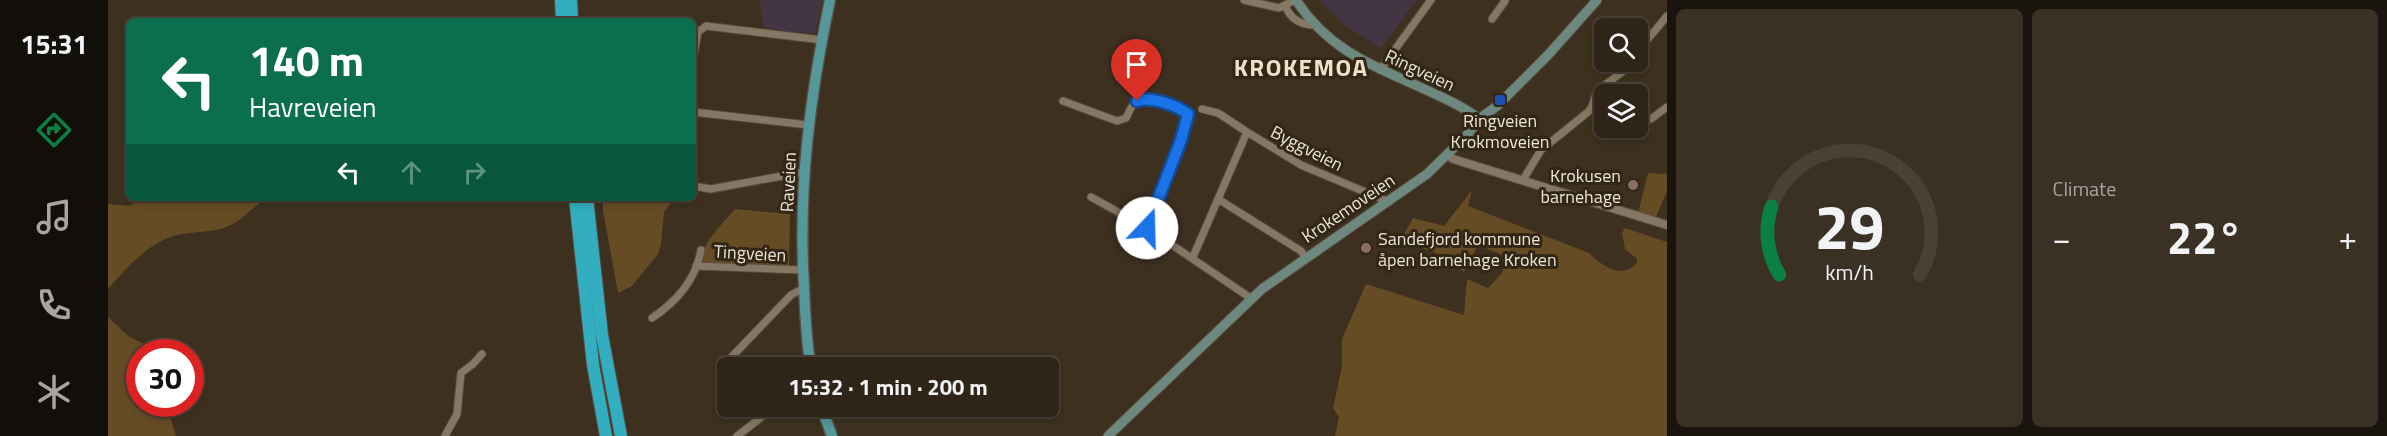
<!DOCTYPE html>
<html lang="en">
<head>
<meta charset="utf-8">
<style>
	:root { --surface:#2e2417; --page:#3a3024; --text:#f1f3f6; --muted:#a7a4a1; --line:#494136; --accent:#0b8043 }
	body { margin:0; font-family:"Titillium Web",sans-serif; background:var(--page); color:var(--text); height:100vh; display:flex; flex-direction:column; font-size:22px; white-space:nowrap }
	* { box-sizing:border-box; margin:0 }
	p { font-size:20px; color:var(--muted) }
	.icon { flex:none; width:33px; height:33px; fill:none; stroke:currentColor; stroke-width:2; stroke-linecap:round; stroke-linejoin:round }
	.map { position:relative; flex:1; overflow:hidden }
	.panel { display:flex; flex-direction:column; gap:9px; padding:9px; background:#19140d; width:720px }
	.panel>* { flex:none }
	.guide { position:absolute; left:18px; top:18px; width:570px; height:183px; border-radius:9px; box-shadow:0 3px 9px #0003,0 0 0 2px var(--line); background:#0b6e4f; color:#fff; overflow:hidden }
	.controls { position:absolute; left:1486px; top:18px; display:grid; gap:12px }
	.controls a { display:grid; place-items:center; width:54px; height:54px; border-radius:9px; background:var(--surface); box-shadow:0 3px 9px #0003,0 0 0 2px var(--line); font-size:30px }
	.speed { position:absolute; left:18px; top:339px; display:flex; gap:12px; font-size:30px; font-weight:700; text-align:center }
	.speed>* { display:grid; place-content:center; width:78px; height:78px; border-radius:50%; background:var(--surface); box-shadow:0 3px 9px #0003,0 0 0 2px var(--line); line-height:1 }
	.speed .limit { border:9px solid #d22; background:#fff; color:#111 }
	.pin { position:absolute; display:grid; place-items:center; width:51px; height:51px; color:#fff; margin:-62px -26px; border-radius:50% 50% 50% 0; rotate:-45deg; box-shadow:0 0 6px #0007 }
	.pin .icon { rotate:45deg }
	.me { position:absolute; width:66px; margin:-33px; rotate:21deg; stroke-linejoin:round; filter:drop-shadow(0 0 4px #0008) }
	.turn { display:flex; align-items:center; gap:21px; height:126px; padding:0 24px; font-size:27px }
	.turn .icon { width:78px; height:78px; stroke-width:2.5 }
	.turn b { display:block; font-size:42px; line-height:51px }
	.lanes { display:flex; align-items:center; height:57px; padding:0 24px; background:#0003; justify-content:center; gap:30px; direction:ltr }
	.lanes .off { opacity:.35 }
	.big { font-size:45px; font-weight:700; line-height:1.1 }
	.panel .widget { flex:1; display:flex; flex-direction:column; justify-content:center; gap:9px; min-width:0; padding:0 21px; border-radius:9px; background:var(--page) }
	.panel .dial { align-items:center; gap:0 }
	.dial svg { height:156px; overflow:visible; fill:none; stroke:var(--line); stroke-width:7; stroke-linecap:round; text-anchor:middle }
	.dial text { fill:var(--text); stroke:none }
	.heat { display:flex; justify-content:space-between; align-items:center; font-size:33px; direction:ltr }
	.panel .tiles { flex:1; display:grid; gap:9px; grid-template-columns:repeat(2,1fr) }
	.trip { position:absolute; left:609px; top:357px; width:342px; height:60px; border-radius:9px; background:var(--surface); box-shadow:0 3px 9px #0003,0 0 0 2px var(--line); font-weight:700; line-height:60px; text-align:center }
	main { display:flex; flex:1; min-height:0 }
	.tabs { display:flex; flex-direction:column; width:108px; justify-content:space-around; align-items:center; background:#120e09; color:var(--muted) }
	.tabs .icon { width:42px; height:42px }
	.tabs .on { color:var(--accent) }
	.tabs b { font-size:27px; color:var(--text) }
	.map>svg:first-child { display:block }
	.industrial { fill:#433542 }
	.green { fill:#664c25 }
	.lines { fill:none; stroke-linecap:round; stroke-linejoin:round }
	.minor-casing { stroke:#584d3e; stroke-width:9 }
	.tertiary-casing { stroke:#584d3e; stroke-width:10 }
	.secondary-casing { stroke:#584d3e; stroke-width:11 }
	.primary-casing { stroke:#584d3e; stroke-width:13 }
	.motorway-casing { stroke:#584d3e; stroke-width:14 }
	.minor { stroke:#857763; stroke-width:7 }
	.tertiary { stroke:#857763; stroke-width:8 }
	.secondary { stroke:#6c887f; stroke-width:9 }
	.primary { stroke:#54989b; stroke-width:10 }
	.motorway { stroke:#33aec1; stroke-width:12 }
	.route-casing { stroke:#114b97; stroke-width:15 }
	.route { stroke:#1a73e8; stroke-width:10 }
	.transit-dot { fill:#1a4fb4; stroke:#322615; stroke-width:2 }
	.education-dot { fill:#8d6e63; stroke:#322615; stroke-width:2 }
	.labels { text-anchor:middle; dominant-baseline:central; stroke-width:6; stroke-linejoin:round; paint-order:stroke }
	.street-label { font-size:18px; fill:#ece4d9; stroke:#322615 }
	.poi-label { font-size:18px; fill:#ece4d9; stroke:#322615 }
	.district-label { font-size:24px; font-weight:bold; letter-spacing:1.5px; fill:#f0e0ca; stroke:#322615 }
</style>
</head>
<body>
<main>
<nav class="tabs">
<b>15:31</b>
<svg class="icon on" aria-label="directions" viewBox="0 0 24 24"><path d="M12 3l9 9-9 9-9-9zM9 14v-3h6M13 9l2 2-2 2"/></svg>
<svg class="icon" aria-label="music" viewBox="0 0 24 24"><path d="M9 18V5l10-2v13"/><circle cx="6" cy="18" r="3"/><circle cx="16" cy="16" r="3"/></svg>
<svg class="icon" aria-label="phone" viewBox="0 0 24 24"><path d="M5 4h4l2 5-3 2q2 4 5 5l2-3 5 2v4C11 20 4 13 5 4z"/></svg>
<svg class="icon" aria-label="climate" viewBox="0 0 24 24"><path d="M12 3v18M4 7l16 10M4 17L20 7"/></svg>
</nav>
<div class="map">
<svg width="1559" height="436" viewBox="0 0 1559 436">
	<rect width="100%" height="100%" fill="#3d301f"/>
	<!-- industrial -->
	<path class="industrial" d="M652 0H714L707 33 681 32 655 27Z
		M1211 0H1309L1273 48 1236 25Z"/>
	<!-- green -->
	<path class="green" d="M1540 173 1559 174V191L1547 219 1530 213Z
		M1364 190 1360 206 1481 253C1494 266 1514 280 1529 263V259L1517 249 1514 233 1517 228 1559 242V436H1227L1231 417 1225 408 1234 366V339L1258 284 1356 315 1359 279 1380 288 1394 273 1399 257 1370 245 1356 272 1338 257 1293 240 1305 218 1336 226Z
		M38 198H170C146 200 142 215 123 225 107 233 86 231 69 235 41 242 18 268 0 289V204L21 206Z
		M495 198H567L556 212 553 244 550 254 524 286 510 293 495 210Z
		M627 209 682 214 681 268 599 264 595 262C591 244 616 223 627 209Z
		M0 317 20 336 40 346 47 352H32V404H62L61 412 68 436H0Z"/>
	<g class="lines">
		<defs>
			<path id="minor" d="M1136 0 1171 8 1187 0
				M1177 5C1182 19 1192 25 1207 25
				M1384 19 1397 1
				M1530 51 1559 16
				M585 60 590 32 598 26 714 40
				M1272 70 1323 0
				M955 101 1009 121 1018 118C1021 113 1023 105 1028 102 1038 95 1071 107 1080 114L1073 140 1039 228
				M1486 106 1497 110
				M585 112 700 125
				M1530 123 1543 119 1559 107
				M1139 132 1193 165 1281 202
				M1415 180 1433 150 1480 112C1487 105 1485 98 1490 90L1521 67 1524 62
				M591 187 603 189 696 172
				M983 197 1039 228 1144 299
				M1110 199 1193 251 1197 257
				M1085 257 1139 132 1110 113 1094 109
				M588 266 695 270
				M544 318C568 302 588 279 593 250
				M612 369 683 295 696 288
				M337 436 349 414 353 373 365 364 374 354
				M629 436 668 406"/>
			<path id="tertiary" d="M1340 155 1345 159 1559 225"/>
			<path id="secondary" d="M1188 0C1223 54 1272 68 1327 94 1342 101 1358 108 1371 119
				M1000 436 1154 289 1319 174 1361 133 1371 119 1389 106 1440 55 1489 0"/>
			<path id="primary" d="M703 368C698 340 697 313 696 286 690 187 702 96 722 0
				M713 406 724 436"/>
			<path id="motorway" d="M453 0 454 21
				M463 0 464 21
				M467 198 485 365 498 436
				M479 198 494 335 513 436"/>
		</defs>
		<!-- minor casing -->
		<use href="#minor" class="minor-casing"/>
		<!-- tertiary casing -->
		<use href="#tertiary" class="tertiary-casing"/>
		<!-- secondary casing -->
		<use href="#secondary" class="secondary-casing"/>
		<!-- primary casing -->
		<use href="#primary" class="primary-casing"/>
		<!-- motorway casing -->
		<use href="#motorway" class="motorway-casing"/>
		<!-- minor -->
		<use href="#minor" class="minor"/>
		<!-- tertiary -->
		<use href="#tertiary" class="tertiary"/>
		<!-- secondary -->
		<use href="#secondary" class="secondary"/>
		<!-- primary -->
		<use href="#primary" class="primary"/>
		<!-- motorway -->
		<use href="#motorway" class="motorway"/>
	</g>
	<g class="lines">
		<defs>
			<path id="route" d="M1029 101C1043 96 1068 105 1080 114L1073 140 1039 228"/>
		</defs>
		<!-- route casing -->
		<use href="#route" class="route-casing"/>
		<!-- route -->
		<use href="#route" class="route"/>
	</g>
	<!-- markers -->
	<rect class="transit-dot" x="1386" y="94" width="12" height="12" rx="3"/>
	<g class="education-dot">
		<circle cx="1525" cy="185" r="6"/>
		<circle cx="1258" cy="248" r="6"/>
	</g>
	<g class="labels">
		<!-- street labels -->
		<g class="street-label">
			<text transform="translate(1312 70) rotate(25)">Ringveien</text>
			<text transform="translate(1199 148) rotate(27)">Byggveien</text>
			<text transform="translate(680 182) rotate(-87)">Raveien</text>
			<text transform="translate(1240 208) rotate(-34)">Krokemoveien</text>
			<text transform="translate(642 253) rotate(3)">Tingveien</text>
		</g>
		<!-- poi labels -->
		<g class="poi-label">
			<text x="1392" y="120">Ringveien<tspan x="1392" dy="21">Krokmoveien</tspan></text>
			<text x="1513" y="175" text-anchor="end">Krokusen<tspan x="1513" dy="21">barnehage</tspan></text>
			<text x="1270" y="238" text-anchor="start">Sandefjord kommune<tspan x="1270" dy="21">åpen barnehage Kroken</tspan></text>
		</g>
		<!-- district labels -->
		<g class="district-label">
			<text x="1193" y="67">KROKEMOA</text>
		</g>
	</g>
</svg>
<div class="controls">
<a><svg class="icon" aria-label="search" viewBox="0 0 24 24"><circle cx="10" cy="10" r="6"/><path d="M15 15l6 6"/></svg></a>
<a><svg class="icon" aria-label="layers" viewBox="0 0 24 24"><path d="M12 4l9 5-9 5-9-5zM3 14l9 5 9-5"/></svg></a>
</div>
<div class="speed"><div class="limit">30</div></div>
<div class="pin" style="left:1029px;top:101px;background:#d93025"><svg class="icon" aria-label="arrive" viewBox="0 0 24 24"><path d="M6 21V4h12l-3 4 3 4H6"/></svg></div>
<svg class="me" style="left:1039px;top:228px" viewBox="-20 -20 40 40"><circle r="19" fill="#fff"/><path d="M0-13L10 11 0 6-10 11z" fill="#1a73e8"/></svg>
<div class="trip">15:32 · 1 min · 200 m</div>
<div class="guide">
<div class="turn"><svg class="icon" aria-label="left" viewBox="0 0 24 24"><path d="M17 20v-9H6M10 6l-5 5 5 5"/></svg><div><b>140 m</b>Havreveien</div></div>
<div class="lanes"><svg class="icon" aria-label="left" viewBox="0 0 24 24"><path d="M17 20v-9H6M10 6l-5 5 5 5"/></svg><svg class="icon off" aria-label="ahead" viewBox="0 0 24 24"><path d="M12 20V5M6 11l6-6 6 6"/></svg><svg class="icon off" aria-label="right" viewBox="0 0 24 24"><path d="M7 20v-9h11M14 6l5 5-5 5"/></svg></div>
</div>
</div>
<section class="panel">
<div class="tiles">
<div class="widget dial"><svg viewBox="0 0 100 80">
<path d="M14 69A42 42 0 1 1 86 69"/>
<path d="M14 69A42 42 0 0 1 10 34" stroke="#0b8043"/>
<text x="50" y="56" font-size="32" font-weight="700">29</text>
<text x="50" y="72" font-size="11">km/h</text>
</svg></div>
<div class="widget"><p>Climate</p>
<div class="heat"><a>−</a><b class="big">22°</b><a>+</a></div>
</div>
</div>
</section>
</main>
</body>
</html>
